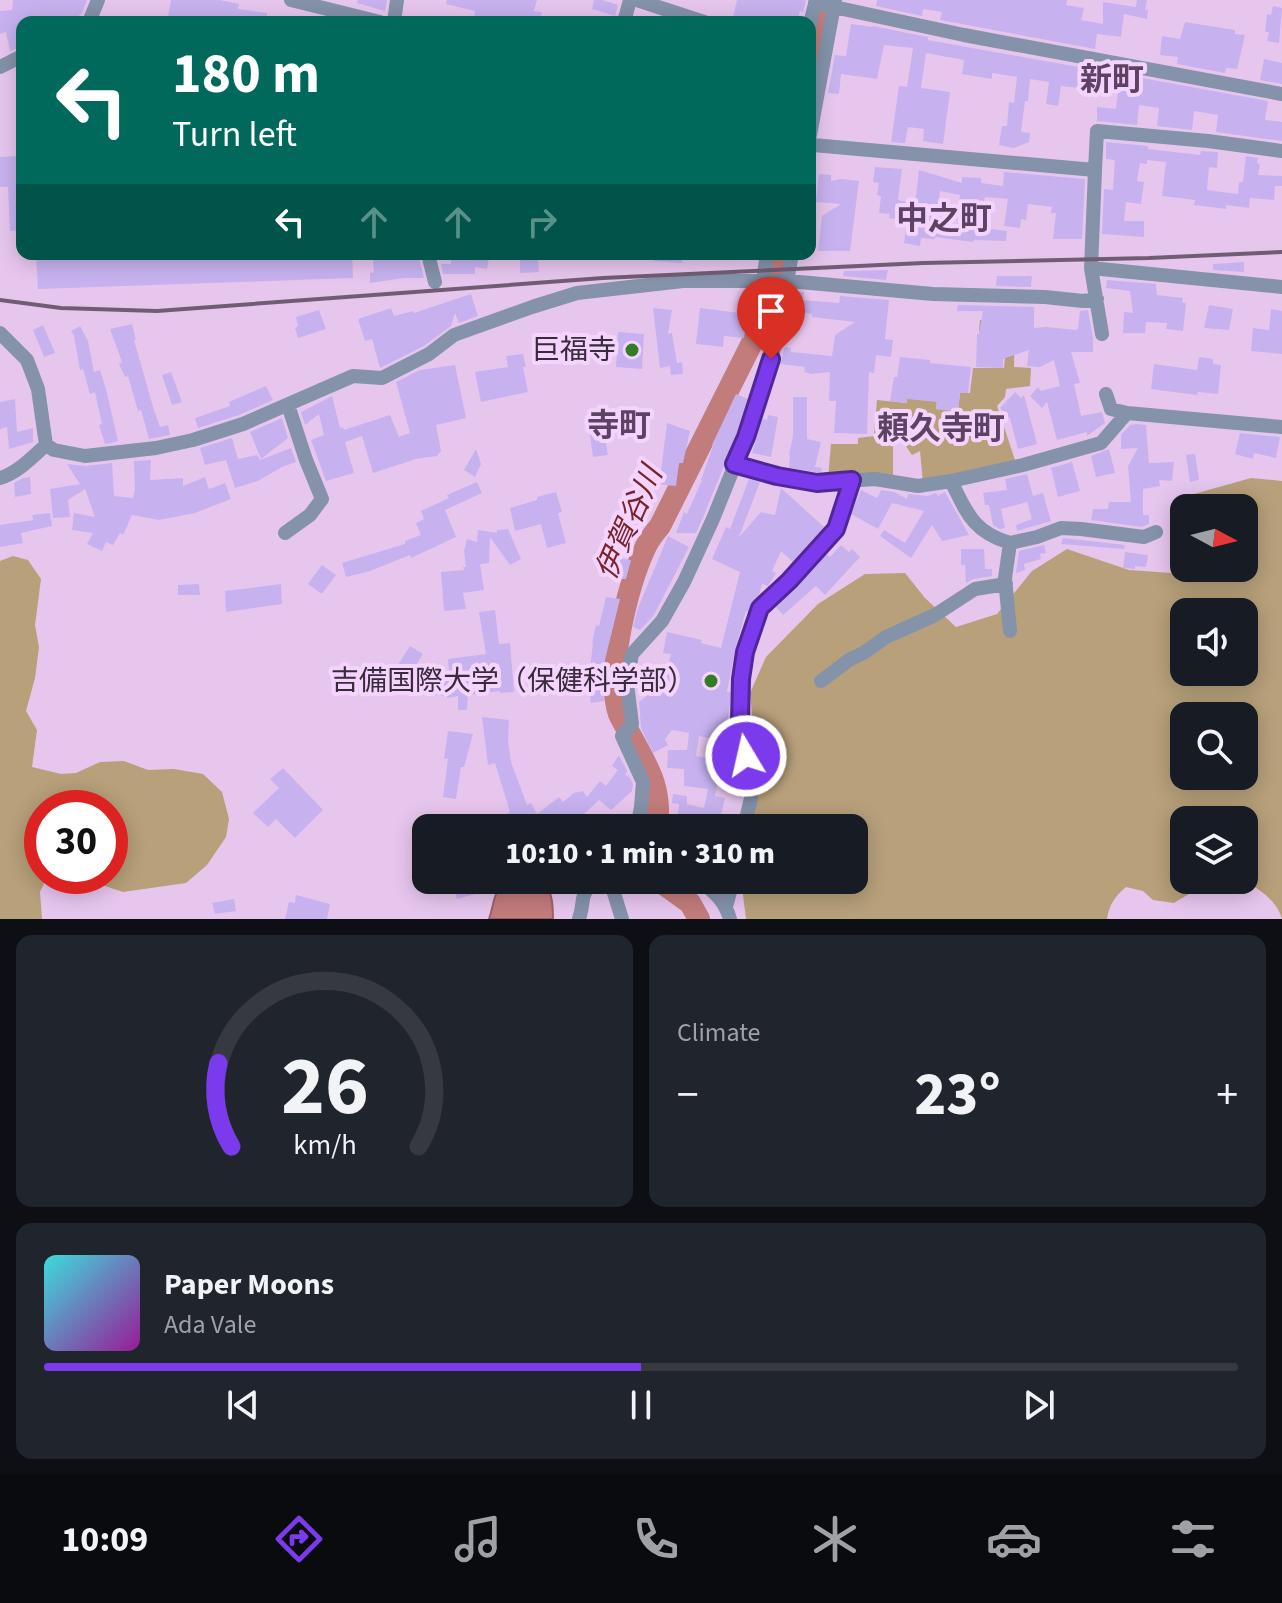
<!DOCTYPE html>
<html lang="en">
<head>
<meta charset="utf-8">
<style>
	:root { --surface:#171b24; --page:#20242c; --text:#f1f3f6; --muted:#9ea1a6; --line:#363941; --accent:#7c3aed }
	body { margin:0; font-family:"Source Sans 3","Noto Sans JP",sans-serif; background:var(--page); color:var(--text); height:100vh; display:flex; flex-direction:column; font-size:30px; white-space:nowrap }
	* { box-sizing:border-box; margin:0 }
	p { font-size:26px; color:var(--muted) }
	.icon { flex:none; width:44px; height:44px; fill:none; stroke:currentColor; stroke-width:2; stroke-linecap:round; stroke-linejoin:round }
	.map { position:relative; height:919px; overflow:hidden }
	.sheet { display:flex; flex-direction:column; gap:16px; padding:16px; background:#0d0f14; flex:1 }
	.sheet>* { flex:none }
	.banner { position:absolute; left:16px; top:16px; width:800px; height:244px; border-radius:16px; box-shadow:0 4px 20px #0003; background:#00695c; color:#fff; overflow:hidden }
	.needle { width:52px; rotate:97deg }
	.tools { position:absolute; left:1170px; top:494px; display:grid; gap:16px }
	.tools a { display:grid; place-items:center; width:88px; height:88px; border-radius:16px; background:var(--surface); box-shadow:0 4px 20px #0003; font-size:40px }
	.speed { position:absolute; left:24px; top:790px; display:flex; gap:16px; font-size:40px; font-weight:700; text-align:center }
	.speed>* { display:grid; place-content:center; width:104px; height:104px; border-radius:50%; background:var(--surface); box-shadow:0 4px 20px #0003; line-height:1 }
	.speed .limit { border:12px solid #d22; background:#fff; color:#111 }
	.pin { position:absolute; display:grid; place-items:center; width:68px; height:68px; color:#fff; margin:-82px -34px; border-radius:50% 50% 50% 0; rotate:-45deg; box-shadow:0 0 8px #0007 }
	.pin .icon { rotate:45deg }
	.me { position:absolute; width:88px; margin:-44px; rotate:351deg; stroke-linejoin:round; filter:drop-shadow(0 0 6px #0008) }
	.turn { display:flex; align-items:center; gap:28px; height:168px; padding:0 24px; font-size:36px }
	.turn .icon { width:104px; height:104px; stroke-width:2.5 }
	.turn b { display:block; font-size:56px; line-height:68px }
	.lanes { display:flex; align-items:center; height:76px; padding:0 24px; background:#0003; justify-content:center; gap:40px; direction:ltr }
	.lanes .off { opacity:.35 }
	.big { font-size:60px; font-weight:800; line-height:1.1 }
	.sheet .tile { flex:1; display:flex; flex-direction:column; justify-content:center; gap:12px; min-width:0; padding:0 28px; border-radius:16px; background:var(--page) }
	.sheet .dial { align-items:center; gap:0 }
	.dial svg { height:208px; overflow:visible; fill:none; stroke:var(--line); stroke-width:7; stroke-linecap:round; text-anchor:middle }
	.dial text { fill:var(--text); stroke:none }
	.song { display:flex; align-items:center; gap:24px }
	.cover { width:96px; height:96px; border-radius:12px; background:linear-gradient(135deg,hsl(180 70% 55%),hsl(300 70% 35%)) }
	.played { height:8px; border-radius:4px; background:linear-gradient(90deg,var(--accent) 50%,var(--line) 50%) }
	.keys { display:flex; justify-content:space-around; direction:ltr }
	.heat { display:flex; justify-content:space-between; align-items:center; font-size:44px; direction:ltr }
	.sheet .tiles { flex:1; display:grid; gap:16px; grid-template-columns:1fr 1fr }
	.tile:last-child { grid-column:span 2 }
	.trip { position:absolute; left:412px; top:814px; width:456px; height:80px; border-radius:16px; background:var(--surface); box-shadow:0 4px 20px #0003; font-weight:800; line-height:80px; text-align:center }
	.dock { display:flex; height:128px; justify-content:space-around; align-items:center; background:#090b0e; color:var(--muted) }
	.dock .icon { width:56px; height:56px }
	.dock .selected { color:var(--accent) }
	.dock b { font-size:36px; color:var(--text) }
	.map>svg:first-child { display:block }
	.green { fill:#b7a07a; fill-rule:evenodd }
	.water { fill:#c27c7b; stroke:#996468; stroke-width:2 }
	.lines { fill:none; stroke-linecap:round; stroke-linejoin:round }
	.river { stroke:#c27c7b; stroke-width:22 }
	.building { fill:#c7b2ef; fill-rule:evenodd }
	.minor { stroke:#8492aa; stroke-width:14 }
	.rail { stroke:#705d75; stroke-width:4 }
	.route-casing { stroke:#51269a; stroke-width:20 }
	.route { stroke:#7c3aed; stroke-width:14 }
	.poi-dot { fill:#337c23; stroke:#f4d3fc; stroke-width:3 }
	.labels { text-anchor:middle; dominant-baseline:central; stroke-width:8; stroke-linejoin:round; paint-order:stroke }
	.poi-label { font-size:28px; fill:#382b3b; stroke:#f4d3fc; text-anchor:end }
	.water-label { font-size:30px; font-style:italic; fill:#79242a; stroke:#f4d3fc }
	.quarter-label { font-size:32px; font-weight:bold; fill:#5e4264; stroke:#f4d3fc }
</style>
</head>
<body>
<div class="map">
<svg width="1282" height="919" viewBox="0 0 1282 919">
	<rect width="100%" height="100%" fill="#e7c6ee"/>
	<!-- green -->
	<path class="green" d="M980 320 1015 322 1014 367 1031 368 1030 386 1006 389 1005 397 997 406 1015 460 923 483 920 451 912 455 901 439 893 438V480L828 478 831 444H858V438L874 436 877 400 906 403 907 399 938 391 936 409 958 411 960 393H970L973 368H1004L1007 333 979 331Z
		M1251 478 1282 481V919C1277 901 1259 888 1242 880H1244V820H1184V880H1212L1174 903 1153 900 1143 891 1126 887C1115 896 1109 905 1107 919H746L743 895 744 880H854V828H751L758 777 750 693 766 657 818 604 865 574 905 573 925 598 956 627 997 614 1032 571 1067 549 1129 570 1172 573 1171 537 1184 512V568H1244V508H1186L1194 494ZM1184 612H1244V672H1184ZM1184 716H1244V776H1184Z
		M13 556 28 560 41 579 35 625 39 647 35 678 26 711 37 730 32 767 61 774 76 773 100 762 124 761 148 770 174 769 203 774 222 792 229 819 226 837 207 865 186 883 123 892 78 877H47L40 892 42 919H0V561ZM110 808V876H42V808Z"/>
	<!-- water -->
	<path class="water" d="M508 880C543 880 553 879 553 919H489C495 902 492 892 508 880Z"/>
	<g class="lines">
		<!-- river -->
		<path class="river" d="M810 82 826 0
			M657 828C662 788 649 769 631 736 627 729 622 721 619 714 605 674 628 584 646 546 650 538 655 532 660 526L763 321 772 293 780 254
			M658 880 690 903 699 919"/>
	</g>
	<!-- building -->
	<path class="building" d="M13 0H87L82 13 72 22H22V46L10 51 6 32 0 34V11L12 10Z
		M171 0H220L239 4 238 9 267 13 266 22H187V20L168 17Z
		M358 0H387L385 11 357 3Z
		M447 0H537L534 11 542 12 539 22H473L475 11 446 4Z
		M594 0H602L618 5 615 16 592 9Z
		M737 0H806L803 12 800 11 797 22H732Z
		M877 0H1067L1066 5 1084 8 1081 20 1103 24V2L1136 7 1137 0H1147L1145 10H1148L1147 19 1124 14 1121 37 1097 34 1095 49 940 20 942 12 923 9 922 16 876 6Z
		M1273 6 1282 8 1279 43 1267 41 1269 32H1265L1267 14 1271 15Z
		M1185 22 1235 30V34L1245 35 1237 69 1226 68 1225 73 1177 64 1178 57 1160 55 1162 36 1180 39Z
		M851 24 873 27V26L928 37V40L1101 71 1098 90 1061 86 1058 106 1046 104 1049 82 1030 79 1028 101H1025L1021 132 1030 133 1029 142 1014 148 999 145 1002 126H1007L1009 102 1014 103 1017 77 992 73V79L962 74 964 60 926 53 921 88 950 92 943 144 923 141 924 129 908 127 905 143 891 142 899 86 907 87 913 48 884 45 877 79 841 74 839 94 828 93 835 55 846 56Z
		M1264 59 1282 63V84L1260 80Z
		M1120 74 1268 101 1265 120 1282 122V141L1216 132 1218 115 1194 111 1192 130 1157 126 1159 108 1139 105 1137 125 1097 121V107L1116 109Z
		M1106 142 1148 146V149L1200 155 1201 151 1218 152 1217 168 1209 167 1207 190 1238 194 1239 182H1243L1246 156 1258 158 1257 163 1260 164 1258 175 1282 176V186H1275L1274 200 1250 198 1249 208 1226 205V209L1194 205 1195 200 1162 196 1166 162 1147 160V164L1140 163 1137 181 1144 182 1141 204 1126 202 1124 221H1144V237L1102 234 1104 189 1113 190 1115 160 1106 159Z
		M19 156 22 185V230L10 231 8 187H0V157Z
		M875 167 902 169 898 200 915 204 919 170 962 183V177L981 178V183L1003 186 1004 172 1085 179 1082 239H1053L1056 213H1051L1052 207 1028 204 1026 220 1021 219 1020 228 1004 226 1008 199 985 197 984 201 980 200 977 227 1007 231 1006 241 974 240 973 242 935 237V239L921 238 920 246 904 243 907 221 889 218 890 214 879 213 881 196 877 195 879 183 873 182ZM940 191 960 195 957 226 937 224Z
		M819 174 831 175V181L841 179 859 181 850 251H818L822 216 841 204 816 202Z
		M36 254H352L353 278 38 289Z
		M375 254H418L424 278H404L370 283V273L374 272 373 260H376Z
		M654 254H683L682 263 654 261Z
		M451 255 489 258 487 269 475 267V274H443L441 264H451Z
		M538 259 539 272 520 273V260Z
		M1244 262V272L1213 270V264Z
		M888 270 886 280 843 276 844 271Z
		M997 276H1032L1031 287 996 286Z
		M1107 280 1156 284 1157 295 1183 298 1182 302 1186 303 1183 331 1166 329 1167 323 1146 322 1145 333H1123L1124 312 1133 313 1130 291 1106 288Z
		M795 292H804L803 300 839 303 840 296 889 300 885 339 893 340 891 357 876 355 874 373 869 372 867 434 834 433 836 401H829L830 372 811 374 804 372 805 367 780 364 785 347 791 348V352L832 356 835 335 855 322 812 317V314L792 311Z
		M471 294 478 316 459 323 455 313 451 326 424 346 380 368 372 339 365 341 358 319 391 308 394 316 413 311 414 313Z
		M958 305 1034 307V328L1047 327 1075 330 1078 329 1080 311 1088 310 1093 338V352H1071L1080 383 1074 384 1081 416 1102 412 1105 423 1087 436V432L1057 440 1047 402 1042 408 1030 396 1038 387 1041 391 1060 386 1054 360 1040 367 1027 366 1029 350 1003 359V368L976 367 977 334H979L983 311H957Z
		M1209 305 1233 309 1229 330 1204 328Z
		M653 308 672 310 668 334 672 333 677 363 682 362 683 374 671 375 670 366 660 368Z
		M700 308 747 314 744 338 724 336 723 347 696 344Z
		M1271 309 1282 311V354L1251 351 1253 328 1269 330Z
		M319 310 326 329 298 338 295 328 298 326 296 317Z
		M132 324 136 340H134L154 410 160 427 168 425 170 435 149 439 141 410 138 411 128 376 125 377 119 364 122 362 110 329Z
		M43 325 55 353 44 357 33 330Z
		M80 326 88 341 94 372 100 370 106 389 118 441 111 443 105 444 99 425 102 424 95 392 90 394 83 369 80 370 74 336 71 331Z
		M618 332 644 334 642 369 616 367Z
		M523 354 526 367H523L528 392 481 402 475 372 508 367 506 356Z
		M900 357 930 360V363L971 367 968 393H960L958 412 936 409 937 402 907 399V403L890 401 894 377H897Z
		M1199 357 1213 359V364L1221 365 1218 394 1198 392 1197 395 1151 389 1154 364 1197 370Z
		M455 365 466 418 436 425 441 451 437 456 416 459 373 473 362 436 345 442 354 473 326 481 311 440 324 435 319 414 305 425 301 412 332 396 340 428 343 427 344 430 390 415 399 437 410 433 396 382 420 370Z
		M171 372 182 402 172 405 162 375Z
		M266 386 273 400 239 415 198 428 195 418 230 406 229 402Z
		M1015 392 1021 398 1024 395 1037 444 1018 449 1010 418 1000 408Z
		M736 394 748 399 737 434 704 515 696 533H676L684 512 687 514 702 480H701L713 446 712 445Z
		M793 397H807V439L821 442 815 467 822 468 821 473 789 468 790 455H789L793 436Z
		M15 399 17 432 33 428V442L9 449 7 427 0 429V402Z
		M768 415 778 417 771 457 752 453 762 419 767 420Z
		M282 418 288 438 261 459 250 432Z
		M667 423 690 431 683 463H679L676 486 657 484 659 472H661Z
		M1136 424 1146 425 1149 463 1174 462 1172 481 1159 480 1160 486 1143 489V515H1149V524L1142 527 1091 520 1093 509H1108L1109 502H1131L1128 466 1138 448 1121 449V435L1130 425Z
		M604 432 608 455 593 457 590 435Z
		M1240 433 1280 437 1276 458 1254 453 1253 459 1235 454Z
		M232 438 238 459 257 455 260 460 291 448 296 462 282 467 258 481 235 488 226 460 205 465 200 448Z
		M476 449 481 464 475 477 464 470Z
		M1109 449 1115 473 1096 477 1091 456Z
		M1195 454 1199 480 1190 482 1186 455Z
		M151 460 150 480 183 478V486L205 477 209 489 225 483 231 499 195 513 159 520 132 515 123 535 120 533 113 545 106 542 102 551 87 544 93 533 72 530 74 513 95 517 85 489 68 500 70 517 53 518 50 489 80 484 67 464 86 466 112 463 114 496 133 498 135 489 134 461Z
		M1072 462 1080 491 1058 497 1051 468Z
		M1027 474 1033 496 1043 493 1051 521 1017 531 1016 525 1032 519 1027 502 1001 509 1005 528 1000 529 993 525 989 505H985L983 493 1007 490 1005 479Z
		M30 477 31 494 15 497 14 483 23 478Z
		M749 479 760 482 739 537 761 512 775 515 781 488 824 527 793 562 781 551 772 571 776 573 768 586 762 584 759 595 753 601 748 612 746 611 735 650 727 692H731L730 706 723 741 699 736 696 756 722 761 715 796 725 798 718 828H704L696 826V825L677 822 679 804 672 803 673 794 687 796V804L704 808 708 789 684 786V769L667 768 668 750H687L689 733 672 730 665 739 668 745 653 753 641 728 639 702 653 691 638 688 637 684 639 671 666 676 671 654 663 653 667 632 702 640 701 643 721 648 740 572 712 559 726 527 730 529Z
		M477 482 482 493 445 510 456 537 411 558 410 555 370 571 346 577 342 563 405 544V541L421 535 416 523 424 519 421 511 449 498 447 495Z
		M861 490 877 498 881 490 894 492 907 499 908 494 927 496 936 493 938 496 945 492 969 535 942 541 932 525 911 558 880 536 884 530 905 543 924 511 892 503 878 529 851 514Z
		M556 492 562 512 558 513 566 543 547 548 541 524 515 531 510 508 537 500V497Z
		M50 513 52 526 21 533 23 543 0 547V525L33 520 32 515Z
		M508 529 521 559 510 565 490 537 489 563 480 564 484 590 463 593 466 609 444 611 441 572 464 570 463 567H466L464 551 467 539 477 542 478 530 497 533V530Z
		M668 536 689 547 654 615 640 630 633 627 638 608Z
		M1063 538 1125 545 1124 549 1061 544Z
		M841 545 849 552 852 549 860 557 825 595 816 586 783 615 776 607 796 588 827 554 830 557Z
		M1044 545 1046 553 1040 554 1041 559 1024 564 1025 570 1016 573 1019 551Z
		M961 549H984L985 569H992V576L973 579 966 583 965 565H961Z
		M1125 552 1148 555 1146 567 1135 566V569L1123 568Z
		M617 558 631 560 626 579H612Z
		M322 565 336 575 322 594 308 584Z
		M199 584 200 595H178V585Z
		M281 584 282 604 226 612 225 591Z
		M606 597 620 599 602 672 604 701 591 703 587 677H589L593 643H592L596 625 599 626Z
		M495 610 499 644 510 643 514 692 500 693V691L468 695 467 710H458V696L447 698V696L419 693 423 668 449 671 448 659 486 654 479 612Z
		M410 646 423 654 404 685 390 677Z
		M482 717 509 720 508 740 511 762 527 805 531 803 537 814 559 797 563 802 574 793 583 791 587 797 600 781 606 786 618 770 612 766 619 755 627 771 625 774 630 778 633 784 632 791 611 810 599 800 584 814 596 828H497L493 821 510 812 495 763 488 765Z
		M448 731 473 734 464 767H461L456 799 443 797 448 759 444 758Z
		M283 768 323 810 295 838 276 819 268 827 253 813 279 788 270 779Z
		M451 880H467L468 883 475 881 479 893 457 899Z
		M296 895 330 904 327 919H285L289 902 295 903Z
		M234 899 236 911 215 914 212 903Z"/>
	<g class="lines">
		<!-- minor -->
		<path class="minor" d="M291 0 380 22
			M637 0 704 22
			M815 3 964 35 1282 94
			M89 22 98 0
			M394 22 397 0
			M624 22 630 0
			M810 24 816 0
			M0 67 22 56
			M810 135 835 0
			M810 141 813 145 1095 170 1091 268 1102 334
			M1095 170 1097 131 1208 141 1282 151
			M428 254 435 282
			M1091 268 1282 287
			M763 281 767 254
			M0 333 27 360 38 389 46 445 54 450 85 456 156 448 193 440 243 424 353 376 382 378 429 354 454 335 532 307 577 293 683 281H788L933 294 1045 297 1083 301 1097 299
			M1106 394 1111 409 1127 413
			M734 464 777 476 817 483 875 479 918 486 951 481 1023 465 1101 443 1127 413 1282 427
			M0 478C18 473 32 457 46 445
			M951 481C967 513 973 532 1010 543L1005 578 1010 631
			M285 533 310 515 322 499 306 460 288 405
			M1010 543 1037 537 1061 528 1081 529 1144 537 1156 532
			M821 681 849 660 865 652 886 637 935 615 975 589 1006 584
			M637 828 641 807 643 782 622 736 632 724 627 683 632 654 662 621 684 582 713 519 746 437 776 342 792 254
			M744 828 751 798V772L742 740 740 722 741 679 745 652 760 608 789 581 836 529 852 480
			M610 880 622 919
			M700 880C714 892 725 901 730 919
			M726 907 733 880
			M579 919C586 899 577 894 598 880"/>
		<!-- rail -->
		<path class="rail" d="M0 300 61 308 157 311 603 278 923 263 1149 258 1282 252"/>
	</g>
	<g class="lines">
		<defs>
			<path id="route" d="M746 756 740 722 741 679 745 652 760 608 789 581 836 529 852 480 817 483 777 476 734 464 746 437 771 359"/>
		</defs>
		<!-- route casing -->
		<use href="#route" class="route-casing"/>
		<!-- route -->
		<use href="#route" class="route"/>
	</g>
	<!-- markers -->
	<g class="poi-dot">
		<circle cx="632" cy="350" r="8"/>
		<circle cx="711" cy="681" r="8"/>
	</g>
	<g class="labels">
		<!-- poi labels -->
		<g class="poi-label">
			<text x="616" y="350">巨福寺</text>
			<text x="695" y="681">吉備国際大学（保健科学部）</text>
		</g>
		<!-- water labels -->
		<g class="water-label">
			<text transform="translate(629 523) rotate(-66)">伊賀谷川</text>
		</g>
		<!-- quarter labels -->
		<g class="quarter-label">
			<text x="1112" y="80">新町</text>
			<text x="944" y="219">中之町</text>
			<text x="619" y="426">寺町</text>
			<text x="941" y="429">頼久寺町</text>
		</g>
	</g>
</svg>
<div class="tools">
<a><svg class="needle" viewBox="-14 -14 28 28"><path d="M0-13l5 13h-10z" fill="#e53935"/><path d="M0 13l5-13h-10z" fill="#9ea1a6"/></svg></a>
<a><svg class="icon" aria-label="sound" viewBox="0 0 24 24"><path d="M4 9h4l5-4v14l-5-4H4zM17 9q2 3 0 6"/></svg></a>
<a><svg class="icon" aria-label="search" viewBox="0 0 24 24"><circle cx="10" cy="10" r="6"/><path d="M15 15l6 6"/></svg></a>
<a><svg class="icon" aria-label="layers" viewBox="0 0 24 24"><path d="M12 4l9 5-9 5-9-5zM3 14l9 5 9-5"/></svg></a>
</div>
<div class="speed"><div class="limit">30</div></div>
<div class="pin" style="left:771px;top:359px;background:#d93025"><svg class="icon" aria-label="arrive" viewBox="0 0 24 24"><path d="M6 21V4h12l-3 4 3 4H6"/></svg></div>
<svg class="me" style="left:746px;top:756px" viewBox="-20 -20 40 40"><circle r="17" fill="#7c3aed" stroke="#fff" stroke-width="3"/><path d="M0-11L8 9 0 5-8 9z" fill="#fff"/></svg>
<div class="trip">10:10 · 1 min · 310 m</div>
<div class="banner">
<div class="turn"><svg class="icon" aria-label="left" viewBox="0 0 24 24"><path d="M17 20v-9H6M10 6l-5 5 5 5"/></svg><div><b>180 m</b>Turn left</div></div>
<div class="lanes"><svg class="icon" aria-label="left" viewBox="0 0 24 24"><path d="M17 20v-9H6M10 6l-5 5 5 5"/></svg><svg class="icon off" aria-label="ahead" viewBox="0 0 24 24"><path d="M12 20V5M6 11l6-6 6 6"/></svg><svg class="icon off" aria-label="ahead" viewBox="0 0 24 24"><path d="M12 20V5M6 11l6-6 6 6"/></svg><svg class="icon off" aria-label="right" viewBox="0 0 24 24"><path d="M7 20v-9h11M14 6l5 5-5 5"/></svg></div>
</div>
</div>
<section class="sheet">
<div class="tiles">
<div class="tile dial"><svg viewBox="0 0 100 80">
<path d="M14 69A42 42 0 1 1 86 69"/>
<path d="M14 69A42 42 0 0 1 9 37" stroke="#7c3aed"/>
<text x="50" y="56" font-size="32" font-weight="700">26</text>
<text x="50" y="72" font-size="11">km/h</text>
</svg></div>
<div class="tile"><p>Climate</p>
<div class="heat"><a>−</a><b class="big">23°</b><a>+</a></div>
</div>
<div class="tile">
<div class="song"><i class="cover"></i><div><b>Paper Moons</b><p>Ada Vale</p></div></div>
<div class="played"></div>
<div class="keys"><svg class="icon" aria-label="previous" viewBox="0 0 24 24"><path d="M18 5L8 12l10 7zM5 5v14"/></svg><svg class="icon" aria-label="pause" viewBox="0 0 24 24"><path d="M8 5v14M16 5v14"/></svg><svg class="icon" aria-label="next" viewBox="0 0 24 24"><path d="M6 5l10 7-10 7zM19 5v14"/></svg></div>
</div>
</div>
</section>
<nav class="dock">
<b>10:09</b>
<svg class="icon selected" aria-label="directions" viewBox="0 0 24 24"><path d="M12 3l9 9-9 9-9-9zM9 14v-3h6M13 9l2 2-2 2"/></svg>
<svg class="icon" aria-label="music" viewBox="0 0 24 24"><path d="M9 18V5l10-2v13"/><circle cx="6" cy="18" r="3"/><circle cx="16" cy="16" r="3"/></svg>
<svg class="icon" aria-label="phone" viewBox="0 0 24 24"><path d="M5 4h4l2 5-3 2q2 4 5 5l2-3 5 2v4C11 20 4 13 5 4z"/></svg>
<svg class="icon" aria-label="climate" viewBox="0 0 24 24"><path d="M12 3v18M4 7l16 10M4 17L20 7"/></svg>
<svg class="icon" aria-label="car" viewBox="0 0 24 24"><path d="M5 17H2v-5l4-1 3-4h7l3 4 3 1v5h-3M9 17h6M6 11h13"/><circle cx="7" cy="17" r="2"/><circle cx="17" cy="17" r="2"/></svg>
<svg class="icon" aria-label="filters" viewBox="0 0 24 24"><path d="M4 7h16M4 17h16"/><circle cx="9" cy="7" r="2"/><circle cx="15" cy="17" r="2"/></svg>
</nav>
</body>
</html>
